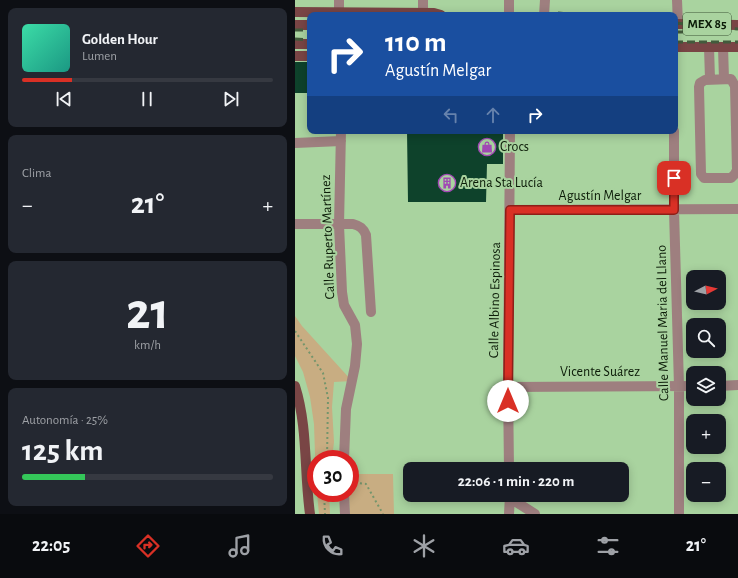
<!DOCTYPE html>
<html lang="es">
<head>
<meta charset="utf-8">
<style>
	:root { --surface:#171b24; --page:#242831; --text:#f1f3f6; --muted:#9ea1a6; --line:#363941; --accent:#d93025 }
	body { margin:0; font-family:"Alegreya Sans",sans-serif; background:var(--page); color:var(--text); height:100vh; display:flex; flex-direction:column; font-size:15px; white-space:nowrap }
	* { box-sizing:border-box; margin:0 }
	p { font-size:13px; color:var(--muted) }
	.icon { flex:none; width:22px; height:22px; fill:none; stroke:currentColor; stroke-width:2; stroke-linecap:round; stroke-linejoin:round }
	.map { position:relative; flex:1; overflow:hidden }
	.panel { display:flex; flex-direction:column; gap:8px; padding:8px; background:#0d0f14; width:295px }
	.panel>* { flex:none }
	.guide { position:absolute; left:12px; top:12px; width:371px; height:122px; border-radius:8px; box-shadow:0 2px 10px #0003; background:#1a4fa0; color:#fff; overflow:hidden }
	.needle { width:26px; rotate:83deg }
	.tools { position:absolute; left:391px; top:270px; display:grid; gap:8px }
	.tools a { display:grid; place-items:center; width:40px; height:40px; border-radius:8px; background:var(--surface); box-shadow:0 2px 10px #0003; font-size:20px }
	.speed { position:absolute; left:12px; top:450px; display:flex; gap:8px; font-size:20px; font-weight:700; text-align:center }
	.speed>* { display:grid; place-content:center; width:52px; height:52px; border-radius:50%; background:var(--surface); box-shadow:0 2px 10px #0003; line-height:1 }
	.speed .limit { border:6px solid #d22; background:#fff; color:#111 }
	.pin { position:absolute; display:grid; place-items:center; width:34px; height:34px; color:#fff; margin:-17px; border-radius:8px; box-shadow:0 2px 6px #0006 }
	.me { position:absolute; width:44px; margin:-22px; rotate:0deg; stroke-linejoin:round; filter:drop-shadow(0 0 3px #0008) }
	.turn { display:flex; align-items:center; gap:14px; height:84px; padding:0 12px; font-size:18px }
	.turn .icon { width:52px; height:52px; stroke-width:2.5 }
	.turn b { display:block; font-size:28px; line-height:34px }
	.lanes { display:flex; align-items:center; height:38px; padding:0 12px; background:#0003; justify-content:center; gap:20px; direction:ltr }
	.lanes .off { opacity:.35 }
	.big { font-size:30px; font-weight:700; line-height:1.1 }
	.panel .tile { flex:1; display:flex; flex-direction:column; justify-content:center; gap:6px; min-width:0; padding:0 14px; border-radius:8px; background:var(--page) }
	.panel .dial { align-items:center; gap:0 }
	.dial b { font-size:52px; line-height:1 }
	.song { display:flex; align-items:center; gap:12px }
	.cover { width:48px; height:48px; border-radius:6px; background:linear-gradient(135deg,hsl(160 70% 55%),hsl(170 70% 35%)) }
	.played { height:4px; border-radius:2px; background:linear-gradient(90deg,var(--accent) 20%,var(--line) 20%) }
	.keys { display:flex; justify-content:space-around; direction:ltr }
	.heat { display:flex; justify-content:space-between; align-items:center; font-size:22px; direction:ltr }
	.charge { height:6px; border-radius:3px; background:linear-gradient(90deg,#34c759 25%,var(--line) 0) }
	.trip { position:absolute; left:108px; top:462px; width:226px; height:40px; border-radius:8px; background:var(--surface); box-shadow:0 2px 10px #0003; font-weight:700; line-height:40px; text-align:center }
	.dock { display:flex; height:64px; justify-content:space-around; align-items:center; background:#090b0e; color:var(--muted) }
	.dock .icon { width:28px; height:28px }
	.dock .selected { color:var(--accent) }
	.dock b { font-size:18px; color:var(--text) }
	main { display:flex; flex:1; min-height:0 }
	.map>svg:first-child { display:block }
	.green { fill:#c8ad82 }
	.building { fill:#0e422b }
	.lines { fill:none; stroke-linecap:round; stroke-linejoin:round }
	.path { stroke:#74956c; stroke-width:2; stroke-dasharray:2 3; stroke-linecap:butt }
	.minor { stroke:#9e7f7f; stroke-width:10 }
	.major { stroke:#794545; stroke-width:10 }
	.rail { stroke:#425b3c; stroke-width:3; stroke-dasharray:8 4; stroke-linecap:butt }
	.route-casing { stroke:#8d1f18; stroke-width:10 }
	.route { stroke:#d93025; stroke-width:7 }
	.labels { text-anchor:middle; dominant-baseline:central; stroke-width:4; stroke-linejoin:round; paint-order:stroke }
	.shield { fill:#a9d39f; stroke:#3b5335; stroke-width:1 }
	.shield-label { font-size:13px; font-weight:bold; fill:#0c1c08 }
	.poi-label { font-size:14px; fill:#0c1c08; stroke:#a9d39f; text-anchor:start }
	.street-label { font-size:14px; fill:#0c1c08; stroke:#a9d39f }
</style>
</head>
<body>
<main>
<section class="panel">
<div class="tile">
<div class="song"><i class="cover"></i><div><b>Golden Hour</b><p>Lumen</p></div></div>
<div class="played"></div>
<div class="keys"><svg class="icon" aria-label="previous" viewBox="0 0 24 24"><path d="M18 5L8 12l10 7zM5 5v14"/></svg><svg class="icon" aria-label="pause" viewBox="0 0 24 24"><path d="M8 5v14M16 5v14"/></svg><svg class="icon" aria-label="next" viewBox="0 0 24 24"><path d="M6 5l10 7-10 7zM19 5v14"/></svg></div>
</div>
<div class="tile"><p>Clima</p>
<div class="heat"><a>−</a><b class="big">21°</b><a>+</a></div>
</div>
<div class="tile dial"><b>21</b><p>km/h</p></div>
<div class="tile"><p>Autonomía · 25%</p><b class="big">125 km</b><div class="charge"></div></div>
</section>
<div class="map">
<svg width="443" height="514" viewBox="0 0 443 514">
	<rect width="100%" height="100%" fill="#a9d39f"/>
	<!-- green -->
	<path class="green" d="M0 316 7 326 57 381 39 382 37 407 39 442 37 459H21V483L19 424 15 397 8 372 0 356Z
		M55 474H98L99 514H55L54 493H55Z
		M22 493H34L35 514H24Z"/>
	<!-- building -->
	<path class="building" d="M0 62H15V93H0Z
		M112 131H208V164H192L191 202H113Z"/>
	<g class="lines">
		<!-- path -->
		<path class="path" d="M0 331 28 373 33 398 32 459
			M55 482 71 484 88 514
			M29 493 30 514"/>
		<!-- minor -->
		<path class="minor" d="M44 0V12
			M128 0V13
			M214 0V15
			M382 0 383 24
			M249 15 250 0
			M414 47 415 79
			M428 47 429 79
			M436 79 440 86 442 170 440 174 436 178H409L406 174 404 87 405 83 410 80Z
			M46 131 44 225 47 292 49 305 60 325 62 344 60 366 51 409 49 459
			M379 131V210L384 386V514
			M0 143 46 141
			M215 210 443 209
			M0 224H58C65 226 68 228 71 235L76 312
			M424 386 443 385
			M213 387 398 386
			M214 469 213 387 215 131
			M49 493 50 514
			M215 498 240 514
			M214 514 215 495"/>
		<!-- major -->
		<path class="major" d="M0 12 139 13 146 15
			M380 24 443 25
			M0 25H15
			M0 44H15
			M380 47H443
			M0 56H15
			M0 386C13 427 9 471 15 514"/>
		<!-- rail -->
		<path class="rail" d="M263 13 286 15
			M380 23 443 29
			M0 30H15
			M380 32H425
			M0 39 15 40
			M380 42H443"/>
	</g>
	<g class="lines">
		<defs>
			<path id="route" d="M213 401 215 210H379V178"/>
		</defs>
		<!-- route casing -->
		<use href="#route" class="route-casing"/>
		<!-- route -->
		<use href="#route" class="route"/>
	</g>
	<!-- icons -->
	<defs>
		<symbol id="shop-ring" viewBox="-11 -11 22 22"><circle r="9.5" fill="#a9d39f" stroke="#a148b4" stroke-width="1.5"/><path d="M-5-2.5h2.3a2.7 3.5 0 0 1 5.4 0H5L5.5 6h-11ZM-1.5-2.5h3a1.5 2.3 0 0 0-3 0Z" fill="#a148b4"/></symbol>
		<symbol id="building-ring" viewBox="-11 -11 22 22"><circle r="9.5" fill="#a9d39f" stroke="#a148b4" stroke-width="1.5"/><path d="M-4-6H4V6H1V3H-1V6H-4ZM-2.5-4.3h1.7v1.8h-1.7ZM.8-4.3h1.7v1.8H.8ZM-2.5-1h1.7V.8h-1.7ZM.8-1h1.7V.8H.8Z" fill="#a148b4"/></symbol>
	</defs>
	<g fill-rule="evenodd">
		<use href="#shop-ring" x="182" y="137" width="20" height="20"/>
		<use href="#building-ring" x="142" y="173" width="20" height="20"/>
	</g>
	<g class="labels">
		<!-- shield labels -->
		<rect class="shield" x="388" y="13" width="48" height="22" rx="3"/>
		<g class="shield-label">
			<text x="412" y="24">MEX 85</text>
		</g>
		<!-- poi labels -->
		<g class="poi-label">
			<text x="205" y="147">Crocs</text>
			<text x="165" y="183">Arena Sta Lucía</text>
		</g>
		<!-- street labels -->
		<g class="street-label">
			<text x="305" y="196">Agustín Melgar</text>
			<text transform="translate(33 237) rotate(-92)">Calle Ruperto Martínez</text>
			<text transform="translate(200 300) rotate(-89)">Calle Albino Espinosa</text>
			<text transform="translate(368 323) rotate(-91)">Calle Manuel Maria del Llano</text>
			<text x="305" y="372">Vicente Suárez</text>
		</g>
	</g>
</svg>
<div class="tools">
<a><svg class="needle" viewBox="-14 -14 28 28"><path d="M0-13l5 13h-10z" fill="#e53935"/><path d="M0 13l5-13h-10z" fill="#9ea1a6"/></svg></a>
<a><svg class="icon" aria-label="search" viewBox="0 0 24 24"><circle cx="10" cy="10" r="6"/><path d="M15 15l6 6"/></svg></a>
<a><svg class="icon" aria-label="layers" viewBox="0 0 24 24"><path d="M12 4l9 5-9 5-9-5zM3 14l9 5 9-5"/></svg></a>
<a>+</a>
<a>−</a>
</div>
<div class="speed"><div class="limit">30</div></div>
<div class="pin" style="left:379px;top:178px;background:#d93025"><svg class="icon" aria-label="arrive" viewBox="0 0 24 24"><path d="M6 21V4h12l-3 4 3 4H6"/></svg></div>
<svg class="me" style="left:213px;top:401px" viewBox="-20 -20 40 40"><circle r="19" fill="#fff"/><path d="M0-13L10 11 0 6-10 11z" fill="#d93025"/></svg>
<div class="trip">22:06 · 1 min · 220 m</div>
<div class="guide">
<div class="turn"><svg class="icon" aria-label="right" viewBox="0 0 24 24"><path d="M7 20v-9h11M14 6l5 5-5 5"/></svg><div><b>110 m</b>Agustín Melgar</div></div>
<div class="lanes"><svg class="icon off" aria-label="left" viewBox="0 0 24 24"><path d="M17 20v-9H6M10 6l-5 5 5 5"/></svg><svg class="icon off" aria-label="ahead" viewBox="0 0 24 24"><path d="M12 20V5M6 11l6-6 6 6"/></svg><svg class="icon" aria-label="right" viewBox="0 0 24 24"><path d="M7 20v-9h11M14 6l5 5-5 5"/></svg></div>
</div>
</div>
</main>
<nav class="dock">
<b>22:05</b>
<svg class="icon selected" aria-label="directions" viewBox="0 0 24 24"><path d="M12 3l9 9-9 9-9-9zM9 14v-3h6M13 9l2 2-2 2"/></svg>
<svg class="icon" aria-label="music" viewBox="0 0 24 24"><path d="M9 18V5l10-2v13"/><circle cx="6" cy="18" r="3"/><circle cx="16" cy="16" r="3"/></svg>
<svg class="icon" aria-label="phone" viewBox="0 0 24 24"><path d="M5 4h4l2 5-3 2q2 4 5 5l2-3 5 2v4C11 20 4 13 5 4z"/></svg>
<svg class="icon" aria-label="climate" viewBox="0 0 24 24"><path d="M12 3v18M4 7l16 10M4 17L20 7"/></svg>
<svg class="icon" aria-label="car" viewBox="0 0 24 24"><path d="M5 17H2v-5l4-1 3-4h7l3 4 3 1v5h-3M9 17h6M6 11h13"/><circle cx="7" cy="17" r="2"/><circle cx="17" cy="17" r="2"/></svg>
<svg class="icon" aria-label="filters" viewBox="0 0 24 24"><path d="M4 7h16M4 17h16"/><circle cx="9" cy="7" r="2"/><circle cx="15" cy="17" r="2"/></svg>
<b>21°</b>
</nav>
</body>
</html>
